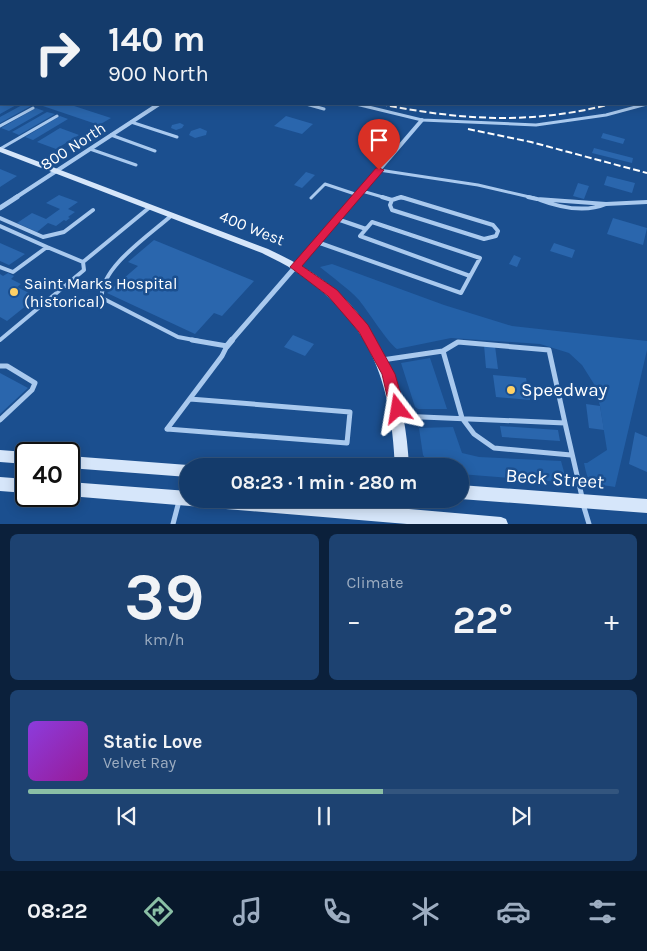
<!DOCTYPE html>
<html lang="en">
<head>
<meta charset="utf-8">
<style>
	:root { --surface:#143b6b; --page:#1d4271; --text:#f1f3f6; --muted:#9dadc1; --line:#33557e; --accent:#8abfa5 }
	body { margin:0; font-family:Karla,sans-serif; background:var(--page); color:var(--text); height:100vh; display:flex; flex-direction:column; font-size:19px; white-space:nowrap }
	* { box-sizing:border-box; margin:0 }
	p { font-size:16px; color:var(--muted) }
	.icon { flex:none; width:28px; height:28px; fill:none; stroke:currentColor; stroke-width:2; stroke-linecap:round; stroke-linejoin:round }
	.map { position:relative; height:524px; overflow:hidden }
	.panel { display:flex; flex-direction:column; gap:10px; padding:10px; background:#0b203b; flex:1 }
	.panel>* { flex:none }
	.guide { position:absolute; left:0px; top:0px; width:648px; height:105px; box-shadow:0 2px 12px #0003,0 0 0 1px var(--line); background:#143b6b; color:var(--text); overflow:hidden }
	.speed { position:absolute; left:15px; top:442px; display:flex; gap:10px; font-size:25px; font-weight:700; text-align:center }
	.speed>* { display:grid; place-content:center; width:65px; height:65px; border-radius:50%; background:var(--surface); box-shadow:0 2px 12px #0003,0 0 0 1px var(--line); line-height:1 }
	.speed .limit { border:2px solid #111; border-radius:8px; background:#fff; color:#111 }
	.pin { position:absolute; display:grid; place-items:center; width:42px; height:42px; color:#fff; margin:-51px -21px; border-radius:50% 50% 50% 0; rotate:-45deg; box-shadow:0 0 5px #0007 }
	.pin .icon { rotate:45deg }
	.me { position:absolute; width:55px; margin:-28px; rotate:346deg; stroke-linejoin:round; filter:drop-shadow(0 0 4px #0008) }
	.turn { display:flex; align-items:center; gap:18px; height:105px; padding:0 25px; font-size:22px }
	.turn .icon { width:65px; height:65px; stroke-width:2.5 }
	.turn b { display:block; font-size:35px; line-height:42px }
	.big { font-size:38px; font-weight:700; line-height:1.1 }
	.panel .card { flex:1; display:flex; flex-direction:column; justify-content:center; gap:8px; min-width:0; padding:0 18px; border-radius:8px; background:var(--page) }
	.panel .dial { align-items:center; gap:0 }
	.dial b { font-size:65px; line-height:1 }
	.song { display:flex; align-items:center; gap:15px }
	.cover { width:60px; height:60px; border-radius:8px; background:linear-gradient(135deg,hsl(270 70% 55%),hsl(300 70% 35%)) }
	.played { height:5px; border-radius:2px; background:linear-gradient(90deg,var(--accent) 60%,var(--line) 60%) }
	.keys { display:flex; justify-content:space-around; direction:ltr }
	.heat { display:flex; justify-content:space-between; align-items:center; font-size:28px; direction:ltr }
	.panel .tiles { flex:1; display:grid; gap:10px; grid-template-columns:1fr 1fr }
	.card:last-child { grid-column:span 2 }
	.trip { position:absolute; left:179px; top:458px; width:290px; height:50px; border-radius:25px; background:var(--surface); box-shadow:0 2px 12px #0003,0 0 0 1px var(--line); font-weight:700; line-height:50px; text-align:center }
	.dock { display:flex; height:80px; justify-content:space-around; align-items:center; background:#08182b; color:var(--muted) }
	.dock .icon { width:35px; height:35px }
	.dock .current { color:var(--accent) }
	.dock b { font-size:22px; color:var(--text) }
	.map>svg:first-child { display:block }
	.green { fill:#2461a8 }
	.building { fill:#2a66ad }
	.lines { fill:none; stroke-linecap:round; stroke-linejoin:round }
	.lane-far2 { stroke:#a9c9ee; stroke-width:3 }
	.lane-far1 { stroke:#a9c9ee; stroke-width:4 }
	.lane { stroke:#a9c9ee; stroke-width:5 }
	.street-far2 { stroke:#a9c9ee; stroke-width:4 }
	.street-far1 { stroke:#a9c9ee; stroke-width:5 }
	.street { stroke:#a9c9ee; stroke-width:6 }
	.secondary { fill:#d6e6fa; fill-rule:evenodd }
	.rail { stroke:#fff; stroke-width:2; stroke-dasharray:7 3; stroke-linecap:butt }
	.route { fill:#e11d48; stroke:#92132f }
	.poi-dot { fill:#ffd166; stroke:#1b4f8f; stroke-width:2 }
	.labels { text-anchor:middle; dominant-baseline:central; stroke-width:5; stroke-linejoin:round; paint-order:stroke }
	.street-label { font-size:16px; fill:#fff; stroke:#1b4f8f }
	.poi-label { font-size:16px; fill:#fff; stroke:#1b4f8f; text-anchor:start }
	.near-poi-label { font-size:19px; fill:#fff; stroke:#1b4f8f; text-anchor:start }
	.near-street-label { font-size:19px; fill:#fff; stroke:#1b4f8f }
</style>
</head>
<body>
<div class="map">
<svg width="647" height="524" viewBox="0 0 647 524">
	<rect width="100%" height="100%" fill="#1b4f8f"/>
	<!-- green -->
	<path class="green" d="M332 264 444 305 512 326 647 341V350L615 487C591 483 589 488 584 463H587L607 450 600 406 594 384 582 365 569 353 540 344 451 338 397 349C389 344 367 310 359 300 348 288 333 278 320 267Z
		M430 358 447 409H418L415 407 401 363Z
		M453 427 462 453 479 457 561 461 566 479 561 482 460 474V466H437L435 460 431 457 425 458 423 455 419 428Z"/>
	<!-- building -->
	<path class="building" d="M0 104H18L0 114Z
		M24 104 31 106 0 123V117Z
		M37 104H68L111 118 99 125Z
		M36 108 44 111 9 131 1 128Z
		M47 112 55 114 19 135 12 132Z
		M60 116 68 119 33 140 25 137Z
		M286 116 313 124 302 134 274 126Z
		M180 123 184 125 182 128 176 130 171 128 172 125Z
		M60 128 79 135 56 149 37 142Z
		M200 128 207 131 206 135 195 138 189 135 191 131Z
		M603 133 625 139 623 144 601 138Z
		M594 148 633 158 632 163 592 153Z
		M0 169 17 176 0 187Z
		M306 172 315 175 302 188 294 185Z
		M607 176 635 183 632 193 604 185Z
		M578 183 589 186 584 199 573 196Z
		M59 195 78 202 68 209 75 212 68 217 70 218 66 221 64 220 56 226 48 223 37 232 17 223 32 213 46 219 60 209 46 203Z
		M613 218 647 228 643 245 607 234Z
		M154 240 254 281 222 316 214 313 195 334 107 293 138 266 128 262Z
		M0 243 25 254 9 265 0 261Z
		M554 243 575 250 572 258 550 251Z
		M514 255 521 258 517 267 509 264Z
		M8 273 14 276 11 279 21 284 17 287 37 297 7 321 0 317V274L3 276Z
		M293 335 314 344 305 356 284 347Z
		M484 345 495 346 498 369 486 368Z
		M0 373 28 388 0 414Z
		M493 375 526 378 530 400 496 397Z
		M586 404 600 406 604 430 589 428Z
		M500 426 558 430 560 441 502 437Z
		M635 432 647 437V472L629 464Z"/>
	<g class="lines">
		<!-- lane-far2 -->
		<path class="lane-far2" d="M306 104 324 109
			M356 104 422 120 536 125 606 115 647 104
			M131 122 177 137
			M0 126 33 108
			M111 135 155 151
			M0 149 57 116
			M90 149 136 165
			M379 170 478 185 534 198
			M362 191 386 198
			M311 198 325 184 358 195
			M397 198H405"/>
		<!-- lane-far1 -->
		<path class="lane-far1" d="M382 197 392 200
			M401 197 493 225 498 231 496 236 484 239 392 210 390 205 392 200Z
			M528 197 537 199
			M537 199 606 204C585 213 558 207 537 199Z
			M606 204 647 202
			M172 215C151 234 99 268 102 298L178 337 199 341
			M0 218 43 237 64 232 93 210
			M337 219 366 229
			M0 226 47 247 13 272 0 267
			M317 242 461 293 480 258 372 222 360 236 470 276
			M47 247 83 262
			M83 262 150 207
			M0 340 84 270 83 262"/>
		<!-- lane -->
		<path class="lane" d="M443 351 458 342 549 350 565 423
			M382 360 443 351 462 418 474 434 494 448 571 455
			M0 366H7L35 383 32 390 0 420
			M399 416 565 423 582 497
			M167 429 347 443 350 412 190 399
			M167 429 222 356 227 346 192 340
			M583 504 589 524
			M173 524 179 501"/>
		<!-- street-far2 -->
		<path class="street-far2" d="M15 198 159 104
			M355 198 422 120"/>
		<!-- street-far1 -->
		<path class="street-far1" d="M0 208 17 197
			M231 341 356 197"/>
		<!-- street -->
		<path class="street" d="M227 346 232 340"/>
		<!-- secondary -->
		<path class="secondary" d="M0 147 268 249C289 259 309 269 328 284 384 327 406 398 409 466H395C391 379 370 321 295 271 285 264 273 259 262 253L0 152Z
			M0 450 26 452 31 454H26V464L0 462Z
			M69 456 188 465 192 466H188V477L69 468Z
			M0 477 26 479V493L0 491Z
			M69 482 188 491V499H276L395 508V499H409V509L501 517 506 519 508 524H407L69 496Z
			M460 485 647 499V513L460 499Z"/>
		<!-- rail -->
		<path class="rail" d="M380 104C460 120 531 125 611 104
			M468 129 531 142 647 173"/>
	</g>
	<!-- route -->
	<path class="route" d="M376 168H379L384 170 302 266 337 290 368 325 395 374 405 409 403 413 398 415 393 413 390 409 382 374 359 332 328 296 290 267Z"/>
	<!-- markers -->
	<g class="poi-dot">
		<circle cx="14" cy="292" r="5"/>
		<circle cx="511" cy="390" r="5"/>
	</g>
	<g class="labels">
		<!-- street labels -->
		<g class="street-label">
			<text transform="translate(73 146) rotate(-33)">800 North</text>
			<text transform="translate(252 228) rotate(22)">400 West</text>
		</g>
		<!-- poi labels -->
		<g class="poi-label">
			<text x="24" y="283">Saint Marks Hospital<tspan x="24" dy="18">(historical)</tspan></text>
		</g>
		<!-- near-poi labels -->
		<g class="near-poi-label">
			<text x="521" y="390">Speedway</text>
		</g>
		<!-- near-street labels -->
		<g class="near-street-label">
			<text transform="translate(555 479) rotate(4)">Beck Street</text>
		</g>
	</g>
</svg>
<div class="speed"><div class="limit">40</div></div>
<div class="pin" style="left:379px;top:170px;background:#d93025"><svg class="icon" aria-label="arrive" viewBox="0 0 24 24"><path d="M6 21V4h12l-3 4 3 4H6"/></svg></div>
<svg class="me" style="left:398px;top:409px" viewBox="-20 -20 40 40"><path d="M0-17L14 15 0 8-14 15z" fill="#e11d48" stroke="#fff" stroke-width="4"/></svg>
<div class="trip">08:23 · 1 min · 280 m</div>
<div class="guide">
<div class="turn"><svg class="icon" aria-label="right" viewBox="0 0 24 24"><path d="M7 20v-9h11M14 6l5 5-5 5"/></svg><div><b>140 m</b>900 North</div></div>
</div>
</div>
<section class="panel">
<div class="tiles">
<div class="card dial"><b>39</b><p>km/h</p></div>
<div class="card"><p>Climate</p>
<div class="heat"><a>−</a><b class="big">22°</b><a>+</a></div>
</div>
<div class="card">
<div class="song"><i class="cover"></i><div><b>Static Love</b><p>Velvet Ray</p></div></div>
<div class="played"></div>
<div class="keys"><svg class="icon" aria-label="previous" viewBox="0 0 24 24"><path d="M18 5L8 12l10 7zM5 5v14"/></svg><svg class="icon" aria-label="pause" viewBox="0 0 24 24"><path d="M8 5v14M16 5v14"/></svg><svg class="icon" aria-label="next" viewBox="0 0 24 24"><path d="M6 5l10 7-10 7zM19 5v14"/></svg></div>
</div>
</div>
</section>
<nav class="dock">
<b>08:22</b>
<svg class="icon current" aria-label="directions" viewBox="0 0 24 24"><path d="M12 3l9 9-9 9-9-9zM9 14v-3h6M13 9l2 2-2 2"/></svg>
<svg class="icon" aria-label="music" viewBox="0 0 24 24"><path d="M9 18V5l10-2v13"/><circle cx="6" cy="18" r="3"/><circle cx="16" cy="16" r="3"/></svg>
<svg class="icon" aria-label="phone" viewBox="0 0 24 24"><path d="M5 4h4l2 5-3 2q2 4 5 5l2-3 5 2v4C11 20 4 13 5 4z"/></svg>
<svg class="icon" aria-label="climate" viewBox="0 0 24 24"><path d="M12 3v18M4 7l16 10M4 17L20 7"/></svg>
<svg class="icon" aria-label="car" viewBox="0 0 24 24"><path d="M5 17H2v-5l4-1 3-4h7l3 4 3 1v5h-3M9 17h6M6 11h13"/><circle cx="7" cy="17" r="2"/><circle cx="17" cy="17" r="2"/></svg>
<svg class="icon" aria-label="filters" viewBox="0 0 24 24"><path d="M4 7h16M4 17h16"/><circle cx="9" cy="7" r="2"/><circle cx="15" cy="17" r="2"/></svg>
</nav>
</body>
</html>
